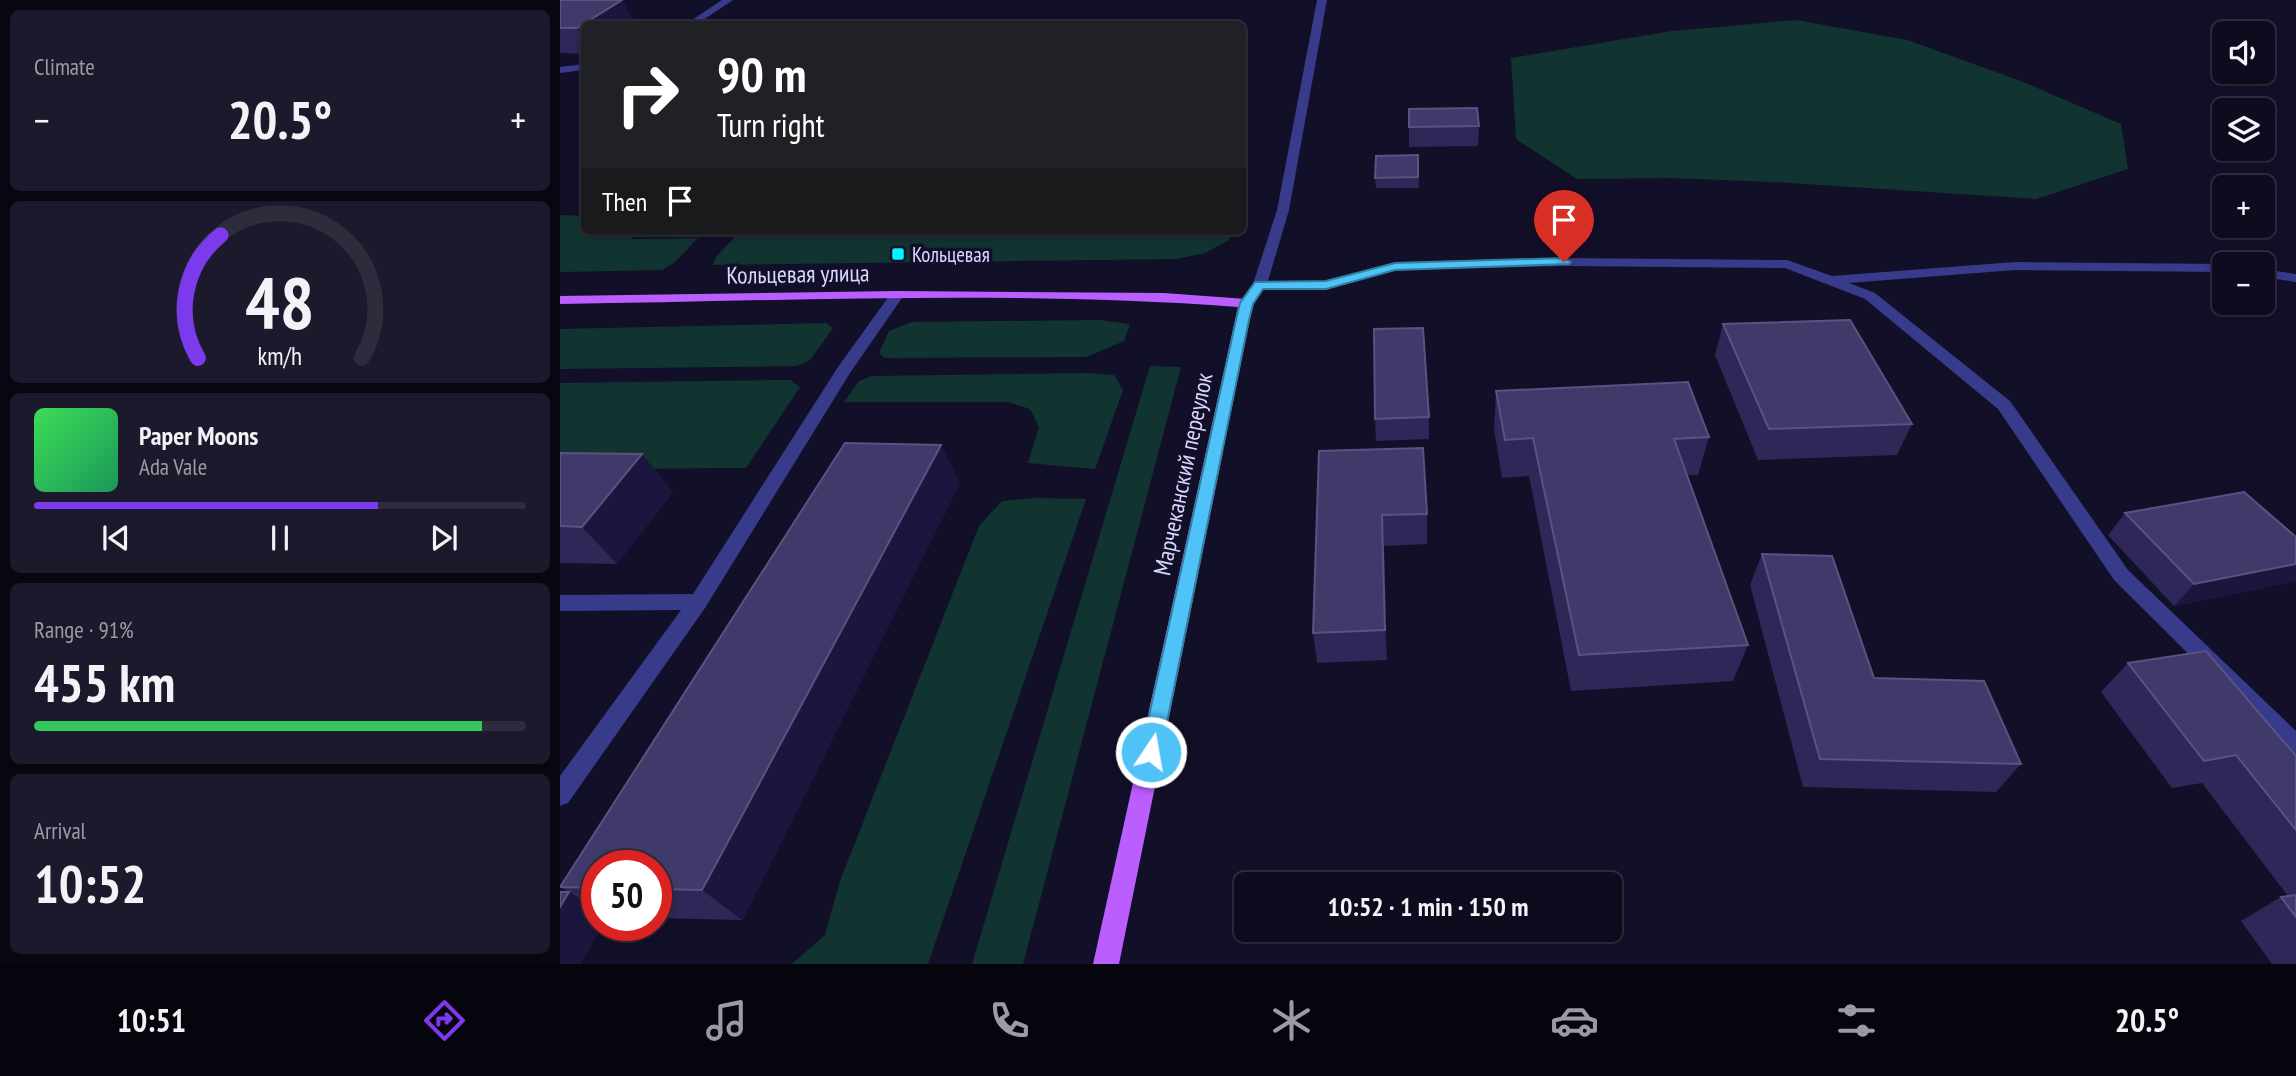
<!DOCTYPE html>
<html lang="en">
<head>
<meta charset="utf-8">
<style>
	:root { --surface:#0e0b1f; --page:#1c192c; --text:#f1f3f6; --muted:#9b9ba4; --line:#2e2b3d; --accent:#7c3aed }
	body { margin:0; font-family:"PT Sans Narrow",sans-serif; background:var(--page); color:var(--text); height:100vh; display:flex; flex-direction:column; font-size:26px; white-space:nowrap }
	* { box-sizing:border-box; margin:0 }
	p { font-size:23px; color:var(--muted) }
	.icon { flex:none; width:38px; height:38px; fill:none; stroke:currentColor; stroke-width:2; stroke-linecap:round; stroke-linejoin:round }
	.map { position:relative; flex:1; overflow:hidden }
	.details { display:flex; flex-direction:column; gap:10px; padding:10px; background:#080611; width:560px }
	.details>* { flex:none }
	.hud { position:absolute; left:21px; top:21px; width:665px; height:214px; border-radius:10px; box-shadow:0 4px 10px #0003,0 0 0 2px var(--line); background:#202124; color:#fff; overflow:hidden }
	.buttons { position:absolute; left:1652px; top:21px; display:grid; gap:14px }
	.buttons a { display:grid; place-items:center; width:63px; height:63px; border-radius:10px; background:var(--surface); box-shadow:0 4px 10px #0003,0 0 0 2px var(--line); font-size:35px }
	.speed { position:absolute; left:21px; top:850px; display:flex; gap:14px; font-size:35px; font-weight:700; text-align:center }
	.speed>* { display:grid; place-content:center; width:91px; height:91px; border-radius:50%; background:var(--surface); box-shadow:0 4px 10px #0003,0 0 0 2px var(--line); line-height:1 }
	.speed .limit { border:10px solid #d22; background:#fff; color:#111 }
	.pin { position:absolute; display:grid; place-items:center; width:60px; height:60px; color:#fff; margin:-72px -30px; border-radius:50% 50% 50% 0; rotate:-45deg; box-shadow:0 0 7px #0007 }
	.pin .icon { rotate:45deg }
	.me { position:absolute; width:77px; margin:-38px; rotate:12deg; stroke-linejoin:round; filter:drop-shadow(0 0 5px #0008) }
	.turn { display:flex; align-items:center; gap:24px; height:147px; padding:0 21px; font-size:32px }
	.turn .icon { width:91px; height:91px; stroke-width:2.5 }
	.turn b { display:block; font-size:49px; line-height:60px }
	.then { display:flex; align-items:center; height:66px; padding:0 21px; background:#0003; gap:14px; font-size:26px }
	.big { font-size:52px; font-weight:800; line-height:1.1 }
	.details .widget { flex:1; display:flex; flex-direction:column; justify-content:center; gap:10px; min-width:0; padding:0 24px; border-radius:10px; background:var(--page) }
	.details .dial { align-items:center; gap:0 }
	.dial svg { height:182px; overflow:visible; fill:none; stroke:var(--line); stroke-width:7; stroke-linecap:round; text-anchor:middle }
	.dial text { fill:var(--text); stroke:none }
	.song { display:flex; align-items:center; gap:21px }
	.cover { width:84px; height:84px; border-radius:10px; background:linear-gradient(135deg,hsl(130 70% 55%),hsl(150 70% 35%)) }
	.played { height:7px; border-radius:4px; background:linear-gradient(90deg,var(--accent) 70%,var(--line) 70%) }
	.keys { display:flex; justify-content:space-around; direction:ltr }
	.heat { display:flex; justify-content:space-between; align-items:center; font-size:38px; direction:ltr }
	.charge { height:10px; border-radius:5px; background:linear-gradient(90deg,#34c759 91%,var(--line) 0) }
	.trip { position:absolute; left:674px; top:872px; width:388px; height:70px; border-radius:10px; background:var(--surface); box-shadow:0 4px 10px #0003,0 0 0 2px var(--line); font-weight:800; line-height:70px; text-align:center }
	.tabs { display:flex; height:112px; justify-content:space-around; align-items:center; background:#06040c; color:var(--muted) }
	.tabs .icon { width:49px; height:49px }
	.tabs .on { color:var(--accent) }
	.tabs b { font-size:32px; color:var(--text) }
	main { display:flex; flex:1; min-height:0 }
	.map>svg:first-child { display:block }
	.green { fill:#123431 }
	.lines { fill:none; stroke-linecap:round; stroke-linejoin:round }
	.minor { fill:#383a8a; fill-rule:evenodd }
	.major { fill:#ba5eff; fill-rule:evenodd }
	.wall { fill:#2e2758 }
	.shaded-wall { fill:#1b163d }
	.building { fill:#403a6a; stroke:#585381; stroke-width:2 }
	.route { fill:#4fc3f7; stroke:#337fa1; stroke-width:2 }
	.poi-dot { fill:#03f4ff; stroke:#120f29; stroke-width:2.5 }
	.labels { text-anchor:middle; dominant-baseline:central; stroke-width:7; stroke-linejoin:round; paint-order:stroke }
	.far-poi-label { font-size:21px; fill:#dad7ff; stroke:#120f29; text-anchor:start }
	.street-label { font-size:24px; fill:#dad7ff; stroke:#120f29 }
</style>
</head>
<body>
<main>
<section class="details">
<div class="widget"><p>Climate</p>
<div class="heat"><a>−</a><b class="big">20.5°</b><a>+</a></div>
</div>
<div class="widget dial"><svg viewBox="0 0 100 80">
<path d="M14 69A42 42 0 1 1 86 69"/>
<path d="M14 69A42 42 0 0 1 24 15" stroke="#7c3aed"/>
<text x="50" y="56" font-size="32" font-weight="700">48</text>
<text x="50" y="72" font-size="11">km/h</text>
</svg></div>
<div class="widget">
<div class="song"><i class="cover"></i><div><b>Paper Moons</b><p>Ada Vale</p></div></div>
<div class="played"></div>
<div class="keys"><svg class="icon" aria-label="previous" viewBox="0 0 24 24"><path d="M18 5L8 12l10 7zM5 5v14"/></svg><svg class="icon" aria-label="pause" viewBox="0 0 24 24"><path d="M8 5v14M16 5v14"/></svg><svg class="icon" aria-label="next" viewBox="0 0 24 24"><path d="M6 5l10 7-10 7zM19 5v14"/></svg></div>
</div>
<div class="widget"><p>Range · 91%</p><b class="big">455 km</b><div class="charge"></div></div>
<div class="widget"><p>Arrival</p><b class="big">10:52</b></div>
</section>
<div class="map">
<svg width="1736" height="964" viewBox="0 0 1736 964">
	<rect width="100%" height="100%" fill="#120f29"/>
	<!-- green -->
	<path class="green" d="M1236 20 1347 40 1461 81 1561 124 1568 169 1476 199 1213 182 1110 178 1017 179 956 139 951 58 1112 31Z
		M0 215 24 216V231H68L73 239 138 238 114 263 102 270 0 272Z
		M213 231H671L669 240 645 253 617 259 153 265 156 257 175 237H204Z
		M540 320 570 324 564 341 526 357 325 358 319 353 329 331 352 322Z
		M266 323 273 328 250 360 237 366 0 369V329Z
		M590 366 621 367 463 964H412Z
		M529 373 554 375 563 390 535 469 468 463 479 427 470 409 448 402H284L299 381 312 376Z
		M230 380 240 387 186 468 0 469V383Z
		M473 498 526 499 368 964H232L265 935 280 881 419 526 442 501Z"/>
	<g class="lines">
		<!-- minor -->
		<path class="minor" d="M162 0H173L137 24H126Z
			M757 0H767L729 210 708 281H766L835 262 1004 258 1227 260 1272 276 1455 262 1666 264 1664 272 1455 270 1289 283 1315 293 1450 401 1568 570 1736 731V756L1728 753 1554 580 1438 409 1305 299 1225 268 1004 266 836 270 766 289H704L691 306H681L679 303 693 284 717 210Z
			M24 64V70L0 73V67Z
			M1703 269 1736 274V282L1703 277Z
			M337 291 344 295 290 373 145 608 8 803 0 806V776L121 610 0 611V595L133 594 278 367 332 292Z"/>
		<!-- major -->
		<path class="major" d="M337 291 604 293 686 299 693 303 559 964H533L678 307C455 290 224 301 0 304V296Z"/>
	</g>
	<!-- wall -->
	<path class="wall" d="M0 0 24 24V54L0 53Z
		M849 109 919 126 918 146 849 147Z
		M858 155 859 188H816L815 178Z
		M1163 324 1352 424 1337 455 1198 460 1155 355Z
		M936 391 1149 437 1138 475H1127L1188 645 1173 681 1011 691 969 476 942 478 934 429Z
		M869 417V439L816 441 815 419Z
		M863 448 867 514V544L824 546 827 660 757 663 753 633Z
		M0 453 82 454 113 492 57 564 0 563Z
		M400 483 182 920 96 918V866H37V909L0 887Z
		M1565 513 1736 537V581L1614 606 1548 535Z
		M1202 554 1314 678 1461 764 1436 792 1243 787 1190 585Z
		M1568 663 1736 756V964H1712L1681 921 1721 897 1728 896 1642 783 1612 788 1541 692Z"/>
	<!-- shaded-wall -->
	<path class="shaded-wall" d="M62 0 76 24H24V40L17 28Z
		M381 445 400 483 182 920 142 890Z
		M82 454 113 492 57 564 22 527Z
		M822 515 824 546 827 660 825 630Z
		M1736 564V581L1614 606 1634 584Z
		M9 892 37 909V926H43L21 964H0V907Z"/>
	<!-- building -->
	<path class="building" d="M0 0H62L17 28H0Z
		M917 108 919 126 849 127V109Z
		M858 155V177L815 178 816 156Z
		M1290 320 1352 424 1209 429 1163 324Z
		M863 328 869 417 815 419 814 329Z
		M1128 382 1149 437 1114 439 1188 645 1019 655 973 438 945 440 936 391Z
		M285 443 381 445 142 890 96 889V866H37V888L0 887Z
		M863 448 867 514 822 515 825 630 753 633 759 451Z
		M0 453 82 454 22 527 0 526Z
		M1684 492 1736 537V564L1634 584 1565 513Z
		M1202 554 1272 556 1314 678 1424 681 1461 764 1260 759Z
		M1646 651 1736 756V830L1676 755 1644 761 1568 663Z
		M0 892H9L0 907Z
		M1736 895V917L1721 897Z"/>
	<!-- route -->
	<path class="route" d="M1004 258 1011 262 1009 264 835 270 766 289H703L693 304 689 320 601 752 598 759 591 762 584 759 581 752 676 320 680 303 695 282 766 281 835 263Z"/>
	<!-- markers -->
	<rect class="poi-dot" x="331" y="247" width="14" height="14" rx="3.5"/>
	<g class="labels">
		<!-- far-poi labels -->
		<g class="far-poi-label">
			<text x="352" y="254">Кольцевая</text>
		</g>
		<!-- street labels -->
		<g class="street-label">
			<text transform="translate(238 274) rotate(-1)">Кольцевая улица</text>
			<text transform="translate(623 474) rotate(-78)">Марчеканский переулок</text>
		</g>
	</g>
</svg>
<div class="buttons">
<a><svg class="icon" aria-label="sound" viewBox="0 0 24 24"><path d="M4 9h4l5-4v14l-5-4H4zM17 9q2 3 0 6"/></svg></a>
<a><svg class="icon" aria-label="layers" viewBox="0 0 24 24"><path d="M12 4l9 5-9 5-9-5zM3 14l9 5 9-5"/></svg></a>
<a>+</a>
<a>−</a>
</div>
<div class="speed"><div class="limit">50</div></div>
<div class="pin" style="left:1004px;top:262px;background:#d93025"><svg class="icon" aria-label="arrive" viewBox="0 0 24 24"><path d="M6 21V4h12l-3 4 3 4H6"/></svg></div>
<svg class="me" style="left:591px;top:752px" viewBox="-20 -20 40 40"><circle r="17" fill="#4fc3f7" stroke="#fff" stroke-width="3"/><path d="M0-11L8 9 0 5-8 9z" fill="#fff"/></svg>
<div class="trip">10:52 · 1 min · 150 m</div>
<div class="hud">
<div class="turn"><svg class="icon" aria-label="right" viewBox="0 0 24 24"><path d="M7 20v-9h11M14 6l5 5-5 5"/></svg><div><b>90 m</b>Turn right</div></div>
<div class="then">Then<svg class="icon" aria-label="arrive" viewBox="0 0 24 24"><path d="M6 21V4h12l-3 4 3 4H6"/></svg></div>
</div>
</div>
</main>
<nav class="tabs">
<b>10:51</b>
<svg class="icon on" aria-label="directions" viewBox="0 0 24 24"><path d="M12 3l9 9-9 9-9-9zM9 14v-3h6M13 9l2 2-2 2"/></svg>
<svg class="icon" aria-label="music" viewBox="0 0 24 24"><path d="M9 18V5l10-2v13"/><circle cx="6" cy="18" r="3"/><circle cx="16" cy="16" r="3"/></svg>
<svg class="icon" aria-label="phone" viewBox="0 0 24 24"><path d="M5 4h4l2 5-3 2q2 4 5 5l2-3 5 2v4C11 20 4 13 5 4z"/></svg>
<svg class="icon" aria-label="climate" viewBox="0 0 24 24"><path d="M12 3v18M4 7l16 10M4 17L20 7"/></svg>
<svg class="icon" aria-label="car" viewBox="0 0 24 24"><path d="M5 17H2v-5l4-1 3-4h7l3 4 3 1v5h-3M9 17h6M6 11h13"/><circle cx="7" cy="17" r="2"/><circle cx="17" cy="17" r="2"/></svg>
<svg class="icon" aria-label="filters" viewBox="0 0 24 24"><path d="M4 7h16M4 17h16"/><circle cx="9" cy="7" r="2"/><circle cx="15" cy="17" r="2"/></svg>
<b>20.5°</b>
</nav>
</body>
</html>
